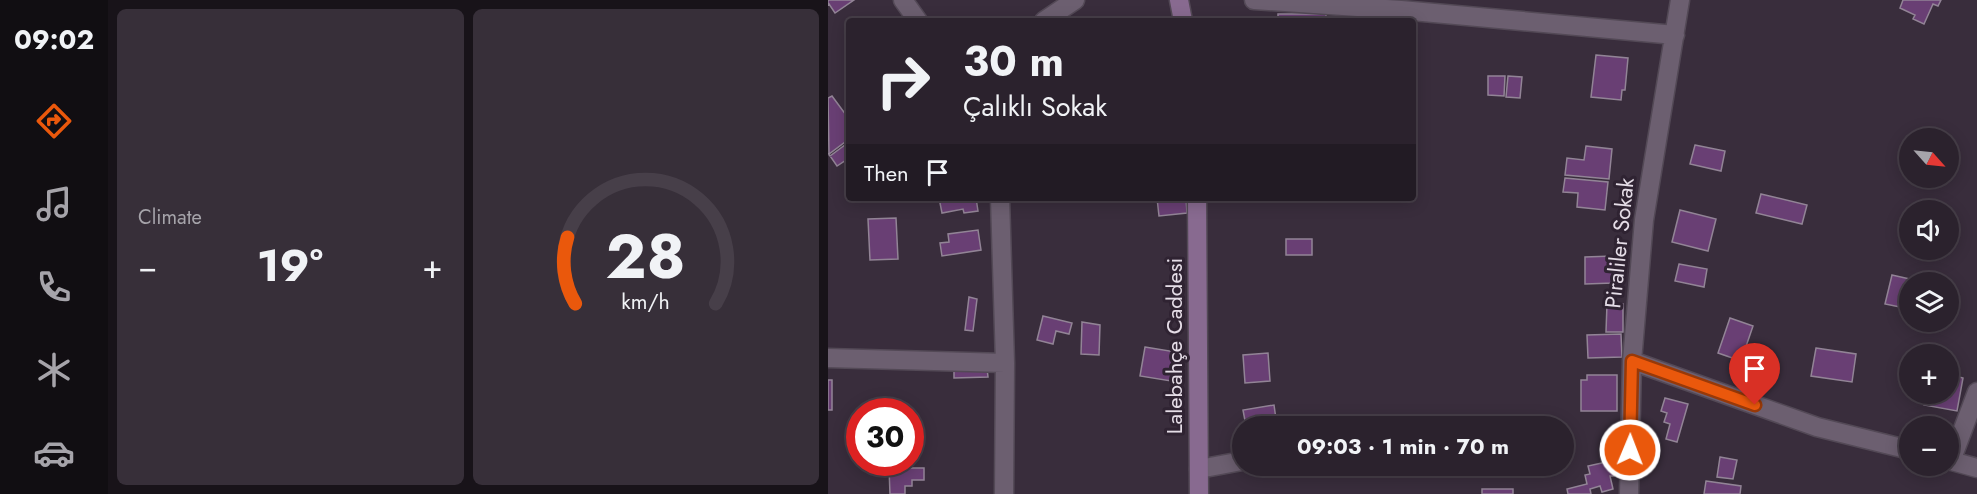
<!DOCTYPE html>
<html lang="en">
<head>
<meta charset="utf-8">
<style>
	:root { --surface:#2b222d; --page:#372f39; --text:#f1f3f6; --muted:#a6a4aa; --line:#473f49; --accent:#ea580c }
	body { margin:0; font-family:Jost,sans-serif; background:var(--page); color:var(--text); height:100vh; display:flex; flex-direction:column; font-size:22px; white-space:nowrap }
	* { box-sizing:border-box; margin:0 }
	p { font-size:20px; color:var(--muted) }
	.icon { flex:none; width:33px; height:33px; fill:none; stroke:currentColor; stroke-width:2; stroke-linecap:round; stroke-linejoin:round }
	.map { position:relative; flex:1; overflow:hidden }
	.panel { display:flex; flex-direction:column; gap:9px; padding:9px; background:#181319; width:720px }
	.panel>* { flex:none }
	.hud { position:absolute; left:18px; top:18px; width:570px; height:183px; border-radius:6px; box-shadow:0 3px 15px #0003,0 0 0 2px var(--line); background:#2b222d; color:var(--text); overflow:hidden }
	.needle { width:39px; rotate:117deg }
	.controls { position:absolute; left:1071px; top:128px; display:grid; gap:12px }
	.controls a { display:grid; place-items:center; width:60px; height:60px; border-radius:50%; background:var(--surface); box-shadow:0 3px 15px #0003,0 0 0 2px var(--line); font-size:30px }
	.speed { position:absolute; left:18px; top:398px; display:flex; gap:12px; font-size:30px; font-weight:700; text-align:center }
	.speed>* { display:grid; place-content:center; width:78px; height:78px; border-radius:50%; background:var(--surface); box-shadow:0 3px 15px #0003,0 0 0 2px var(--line); line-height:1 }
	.speed .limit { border:9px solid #d22; background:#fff; color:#111 }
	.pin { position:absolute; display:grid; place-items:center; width:51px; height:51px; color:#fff; margin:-62px -26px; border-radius:50% 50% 50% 0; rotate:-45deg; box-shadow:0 0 6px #0007 }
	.pin .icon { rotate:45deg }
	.me { position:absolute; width:66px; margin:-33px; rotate:1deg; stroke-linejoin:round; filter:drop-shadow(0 0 4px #0008) }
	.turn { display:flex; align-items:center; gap:21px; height:126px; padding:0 18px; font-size:27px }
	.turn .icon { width:78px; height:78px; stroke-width:2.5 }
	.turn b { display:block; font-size:42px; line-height:51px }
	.then { display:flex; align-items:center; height:57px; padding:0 18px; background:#0003; gap:12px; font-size:22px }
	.big { font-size:45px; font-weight:700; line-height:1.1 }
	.panel .tile { flex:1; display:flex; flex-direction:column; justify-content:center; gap:9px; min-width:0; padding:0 21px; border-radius:9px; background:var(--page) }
	.panel .dial { align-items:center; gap:0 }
	.dial svg { height:156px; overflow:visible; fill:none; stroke:var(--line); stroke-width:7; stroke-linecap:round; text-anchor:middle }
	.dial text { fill:var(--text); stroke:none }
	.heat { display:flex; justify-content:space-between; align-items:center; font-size:33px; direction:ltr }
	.panel .tiles { flex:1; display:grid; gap:9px; grid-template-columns:repeat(2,1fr) }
	.trip { position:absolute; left:404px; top:416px; width:342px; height:60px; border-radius:30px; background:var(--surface); box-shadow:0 3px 15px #0003,0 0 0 2px var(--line); font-weight:700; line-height:60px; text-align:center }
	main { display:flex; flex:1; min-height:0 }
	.tab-bar { display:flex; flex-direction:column; width:108px; justify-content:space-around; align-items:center; background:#110e12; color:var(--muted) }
	.tab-bar .icon { width:42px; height:42px }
	.tab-bar .current { color:var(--accent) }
	.tab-bar b { font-size:27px; color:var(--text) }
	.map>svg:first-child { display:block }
	.building { fill:#693f74; stroke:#928496; stroke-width:1.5 }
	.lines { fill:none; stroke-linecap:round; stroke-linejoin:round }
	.street-casing { stroke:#534956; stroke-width:21 }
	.secondary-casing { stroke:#534956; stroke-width:21 }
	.street { stroke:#6c5f70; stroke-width:18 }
	.secondary { stroke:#886a90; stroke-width:18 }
	.route-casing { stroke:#983908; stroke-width:15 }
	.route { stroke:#ea580c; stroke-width:10 }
	.labels { text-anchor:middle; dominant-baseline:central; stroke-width:6; stroke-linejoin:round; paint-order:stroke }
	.street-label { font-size:22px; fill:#e5dde7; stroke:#2f2332 }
</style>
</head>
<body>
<main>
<nav class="tab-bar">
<b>09:02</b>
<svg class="icon current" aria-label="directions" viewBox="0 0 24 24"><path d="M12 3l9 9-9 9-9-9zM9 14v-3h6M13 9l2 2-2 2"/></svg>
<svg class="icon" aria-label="music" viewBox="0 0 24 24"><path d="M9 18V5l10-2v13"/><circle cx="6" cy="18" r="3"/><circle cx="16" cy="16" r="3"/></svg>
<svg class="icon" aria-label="phone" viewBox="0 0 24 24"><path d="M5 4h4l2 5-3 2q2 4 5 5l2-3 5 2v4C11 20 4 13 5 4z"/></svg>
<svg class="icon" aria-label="climate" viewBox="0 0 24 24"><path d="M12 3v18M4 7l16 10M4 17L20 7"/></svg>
<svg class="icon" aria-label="car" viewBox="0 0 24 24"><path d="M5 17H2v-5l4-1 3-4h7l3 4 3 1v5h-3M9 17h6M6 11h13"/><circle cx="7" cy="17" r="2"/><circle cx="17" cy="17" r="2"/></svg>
</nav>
<section class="panel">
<div class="tiles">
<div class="tile"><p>Climate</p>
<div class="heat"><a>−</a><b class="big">19°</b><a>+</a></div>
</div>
<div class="tile dial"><svg viewBox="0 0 100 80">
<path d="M14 69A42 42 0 1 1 86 69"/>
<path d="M14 69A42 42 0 0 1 10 35" stroke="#ea580c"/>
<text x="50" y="56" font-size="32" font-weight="700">28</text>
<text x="50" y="72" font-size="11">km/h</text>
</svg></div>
</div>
</section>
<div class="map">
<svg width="1149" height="494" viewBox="0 0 1149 494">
	<rect width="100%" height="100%" fill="#392d3c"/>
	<!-- building -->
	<path class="building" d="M0 0H26L7 13 1 4 0 5Z
		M1075 0H1113L1110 6 1105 4 1096 24 1085 19 1087 15 1072 8Z
		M450 14H498V21H450Z
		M768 55 800 58 797 90H794L793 100 763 97Z
		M660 76H677L676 96 660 95Z
		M680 76 694 77 692 98 678 97Z
		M4 96 21 119V139L1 154 0 98Z
		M21 142V158L9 166 0 153 2 156Z
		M867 145 897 151 893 171 862 164Z
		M758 146 784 149 781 179 737 175 739 158 756 160Z
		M737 178 780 182 777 210 749 207 750 193 735 192Z
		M933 194 979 205 974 224 928 213Z
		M111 198H148L150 211 136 213 135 209 114 213Z
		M329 198H358L359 213 331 216Z
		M852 210 888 219 880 251 844 242Z
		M68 218 70 259 42 260 40 219Z
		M150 230 153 250 114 256 112 243 121 242 120 234Z
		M458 239H484V255H458Z
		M785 256V283L757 284V257Z
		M851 264 879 269 876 287 847 281Z
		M1064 275 1095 282H1082V309L1057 304Z
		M141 297 149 299 145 331 137 330Z
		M779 304H795V332H778Z
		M215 316 244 323 241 334 228 331 225 344 209 340Z
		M902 318 925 326 913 361 890 353Z
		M254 322 272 325 271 355 253 354Z
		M793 334 794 357 760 358 759 335Z
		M317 347 348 352 343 381 312 376Z
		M988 348 1028 354 1024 382 983 376Z
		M440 353 442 381 417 383 415 355Z
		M126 368H159L160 377 126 378Z
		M1120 374 1135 378 1129 411 1096 405 1099 393H1120Z
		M759 375H789V411H753V380H759Z
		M0 380H4V410H0Z
		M837 398 860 404 849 442 838 439 842 424 836 422 839 413 833 411Z
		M446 405 449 426H418L415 410Z
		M892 457 909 460 905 479 889 477Z
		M783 461 786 476H782L785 489 774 492 772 486 762 489 763 494H740L739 489 759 484 757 475 762 474 760 466Z
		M61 468H96V480H84V486H77V494H62Z
		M878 481 913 486 912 494H876Z
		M654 489H685V494H654Z"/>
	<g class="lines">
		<defs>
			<path id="street" d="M75 0 90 21
				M426 0 573 10 847 35
				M216 21 247 0
				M172 198 177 363 176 494
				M0 358 177 363
				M804 361 989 427 1082 450
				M1120 460 1149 468
				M1123 461 1149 392
				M371 469 414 461
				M801 494 804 361 816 220 852 0"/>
			<path id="secondary" d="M351 0 355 21
				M369 198 371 494"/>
		</defs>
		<!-- street casing -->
		<use href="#street" class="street-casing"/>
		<!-- secondary casing -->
		<use href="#secondary" class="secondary-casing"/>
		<!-- street -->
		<use href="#street" class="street"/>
		<!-- secondary -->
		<use href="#secondary" class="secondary"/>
	</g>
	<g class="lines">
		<defs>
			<path id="route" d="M802 450 804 361 927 405"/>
		</defs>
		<!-- route casing -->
		<use href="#route" class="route-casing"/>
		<!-- route -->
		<use href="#route" class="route"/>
	</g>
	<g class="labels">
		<!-- street labels -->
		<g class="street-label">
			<text transform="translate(791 243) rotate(-84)">Piraliler Sokak</text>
			<text transform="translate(346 346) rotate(-90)">Lalebahçe Caddesi</text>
		</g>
	</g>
</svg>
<div class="controls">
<a><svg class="needle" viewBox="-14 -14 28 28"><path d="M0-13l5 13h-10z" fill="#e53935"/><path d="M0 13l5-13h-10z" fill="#a6a4aa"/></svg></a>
<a><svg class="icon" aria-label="sound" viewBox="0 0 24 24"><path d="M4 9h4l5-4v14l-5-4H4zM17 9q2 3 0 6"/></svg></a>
<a><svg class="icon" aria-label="layers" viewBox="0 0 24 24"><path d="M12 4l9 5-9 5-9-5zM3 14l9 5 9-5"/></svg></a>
<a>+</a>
<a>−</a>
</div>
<div class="speed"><div class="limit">30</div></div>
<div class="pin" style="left:927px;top:405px;background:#d93025"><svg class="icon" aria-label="arrive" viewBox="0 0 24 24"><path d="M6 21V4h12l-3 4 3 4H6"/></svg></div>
<svg class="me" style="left:802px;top:450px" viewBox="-20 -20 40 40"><circle r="17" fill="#ea580c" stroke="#fff" stroke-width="3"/><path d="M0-11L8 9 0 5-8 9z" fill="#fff"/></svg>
<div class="trip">09:03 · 1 min · 70 m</div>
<div class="hud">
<div class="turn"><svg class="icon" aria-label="right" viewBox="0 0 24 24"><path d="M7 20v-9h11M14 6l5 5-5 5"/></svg><div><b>30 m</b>Çalıklı Sokak</div></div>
<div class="then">Then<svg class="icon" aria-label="arrive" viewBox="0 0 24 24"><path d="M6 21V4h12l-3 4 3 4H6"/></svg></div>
</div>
</div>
</main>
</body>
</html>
